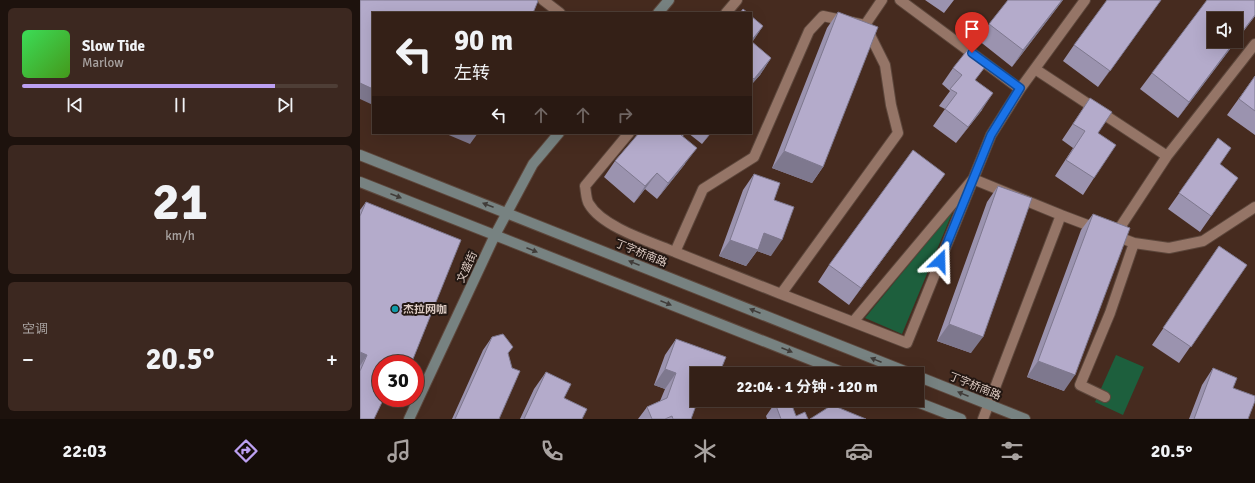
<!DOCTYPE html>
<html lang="zh">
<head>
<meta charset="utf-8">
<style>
	:root { --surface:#342017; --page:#3c2820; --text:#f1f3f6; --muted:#a9a3a1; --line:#4e3e36; --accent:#bca0f2 }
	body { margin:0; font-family:Signika,"Noto Sans SC",sans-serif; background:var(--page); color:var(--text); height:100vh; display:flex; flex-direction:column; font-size:15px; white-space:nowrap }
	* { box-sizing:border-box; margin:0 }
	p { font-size:13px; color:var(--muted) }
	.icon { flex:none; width:22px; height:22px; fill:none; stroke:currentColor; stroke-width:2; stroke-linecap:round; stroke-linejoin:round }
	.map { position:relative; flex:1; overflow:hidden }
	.details { display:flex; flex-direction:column; gap:8px; padding:8px; background:#1d120d; width:360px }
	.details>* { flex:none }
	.guide { position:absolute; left:12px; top:12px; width:380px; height:122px; border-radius:0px; box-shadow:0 4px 16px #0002,0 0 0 1px var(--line); background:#342017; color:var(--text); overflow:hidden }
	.tools { position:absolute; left:847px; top:12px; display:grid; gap:8px }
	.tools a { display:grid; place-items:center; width:36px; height:36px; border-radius:0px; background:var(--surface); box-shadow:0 4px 16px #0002,0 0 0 1px var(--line); font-size:20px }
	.speed { position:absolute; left:12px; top:355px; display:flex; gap:8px; font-size:20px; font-weight:700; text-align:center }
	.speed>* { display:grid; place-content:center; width:52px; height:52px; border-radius:50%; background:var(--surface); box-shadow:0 4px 16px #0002,0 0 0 1px var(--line); line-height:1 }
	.speed .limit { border:6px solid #d22; background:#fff; color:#111 }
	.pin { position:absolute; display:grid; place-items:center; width:34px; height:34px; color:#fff; margin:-41px -17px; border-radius:50% 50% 50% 0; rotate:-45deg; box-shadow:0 0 4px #0007 }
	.pin .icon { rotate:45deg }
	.me { position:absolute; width:44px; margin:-22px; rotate:22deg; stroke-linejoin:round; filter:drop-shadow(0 0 3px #0008) }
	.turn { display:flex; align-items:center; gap:14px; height:84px; padding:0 16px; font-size:18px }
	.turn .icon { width:52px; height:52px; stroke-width:2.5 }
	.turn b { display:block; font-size:28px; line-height:34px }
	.lanes { display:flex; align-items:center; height:38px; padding:0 16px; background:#0003; justify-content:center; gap:20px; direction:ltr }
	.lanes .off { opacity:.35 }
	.big { font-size:30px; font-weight:700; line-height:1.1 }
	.details .widget { flex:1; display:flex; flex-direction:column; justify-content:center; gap:6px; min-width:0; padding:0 14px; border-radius:6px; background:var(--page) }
	.details .dial { align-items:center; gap:0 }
	.dial b { font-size:52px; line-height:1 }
	.song { display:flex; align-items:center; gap:12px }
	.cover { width:48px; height:48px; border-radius:6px; background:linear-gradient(135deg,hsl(130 70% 55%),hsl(100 70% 35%)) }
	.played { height:4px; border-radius:2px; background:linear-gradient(90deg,var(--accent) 80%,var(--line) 80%) }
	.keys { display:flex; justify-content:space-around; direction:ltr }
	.heat { display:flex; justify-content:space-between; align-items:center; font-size:22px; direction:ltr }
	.trip { position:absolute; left:330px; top:367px; width:234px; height:40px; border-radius:0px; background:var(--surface); box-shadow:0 4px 16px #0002,0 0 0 1px var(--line); font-weight:700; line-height:40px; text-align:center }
	.dock { display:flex; height:64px; justify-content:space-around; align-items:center; background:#150d09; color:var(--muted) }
	.dock .icon { width:28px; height:28px }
	.dock .active { color:var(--accent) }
	.dock b { font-size:18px; color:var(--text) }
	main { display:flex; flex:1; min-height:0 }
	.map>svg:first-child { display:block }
	.green { fill:#1d5f3d }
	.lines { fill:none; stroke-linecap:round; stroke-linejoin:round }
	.street-casing { stroke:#5d473c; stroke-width:12 }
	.secondary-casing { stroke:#5d473c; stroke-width:12 }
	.street { stroke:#957567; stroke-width:10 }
	.secondary { stroke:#778281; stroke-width:10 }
	.wall { fill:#9b93af }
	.shaded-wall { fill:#7e788e }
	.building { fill:#b4abcb; stroke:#7e788e }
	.oneway { fill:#403c39 }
	.route-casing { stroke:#114b97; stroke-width:10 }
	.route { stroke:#1a73e8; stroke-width:7 }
	.culture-dot { fill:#0f9aa8; stroke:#231712; stroke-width:1.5 }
	.labels { text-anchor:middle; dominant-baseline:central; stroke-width:4; stroke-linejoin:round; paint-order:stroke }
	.street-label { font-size:11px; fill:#dfcdc5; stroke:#231712 }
	.poi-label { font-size:11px; font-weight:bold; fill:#dfcdc5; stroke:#231712; text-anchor:start }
</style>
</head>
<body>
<main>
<section class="details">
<div class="widget">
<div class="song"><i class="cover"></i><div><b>Slow Tide</b><p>Marlow</p></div></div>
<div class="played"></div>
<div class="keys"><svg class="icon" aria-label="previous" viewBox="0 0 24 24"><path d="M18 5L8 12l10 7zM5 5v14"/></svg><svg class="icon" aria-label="pause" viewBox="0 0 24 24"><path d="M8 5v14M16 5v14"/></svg><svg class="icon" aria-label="next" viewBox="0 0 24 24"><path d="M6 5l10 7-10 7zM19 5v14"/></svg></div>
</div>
<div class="widget dial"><b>21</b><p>km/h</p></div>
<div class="widget"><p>空调</p>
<div class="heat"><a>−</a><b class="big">20.5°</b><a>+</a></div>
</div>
</section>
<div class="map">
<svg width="895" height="419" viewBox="0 0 895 419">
	<rect width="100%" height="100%" fill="#462b1f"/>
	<!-- green -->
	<path class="green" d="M593 211 542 334 505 318Z
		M756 355 784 367 763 415 735 402Z"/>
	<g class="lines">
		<defs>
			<path id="street" d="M183 0 200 13
				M540 0 660 89
				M366 13 377 0
				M675 69 807 156 755 235
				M269 133 225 186C226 191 226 200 229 204 242 227 291 242 315 252
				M807 156 895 44
				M613 179 493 322 547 343 631 135 660 89 725 0
				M613 179 701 215 623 419
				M701 215 738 229
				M774 243 809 248 843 241 895 207
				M421 294 315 252 343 189 394 157 449 31 463 16 505 25 522 0
				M493 322 421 294 538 133 531 105 525 65 507 29
				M745 397 720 385 750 313 774 243 753 235"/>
			<path id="secondary" d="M298 13 309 0
				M0 155 552 374
				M0 182 487 374
				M557 376 665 419
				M552 400 601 419
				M49 419 135 235 173 164 199 133"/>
		</defs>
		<!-- street casing -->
		<use href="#street" class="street-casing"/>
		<!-- secondary casing -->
		<use href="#secondary" class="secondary-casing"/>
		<!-- street -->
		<use href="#street" class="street"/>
		<!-- secondary -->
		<use href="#secondary" class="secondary"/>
	</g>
	<!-- wall -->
	<path class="wall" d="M565 0H594L584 13Z
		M703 0 652 67 618 40 629 24Z
		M801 0 738 87 703 61 714 45Z
		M895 0V16L818 118 780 89 792 73Z
		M478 12 463 167 452 183 412 168 467 28Z
		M391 16 403 26 392 42 411 58 400 75 391 85Z
		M593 68 616 80 622 110 596 143 573 126 585 109 579 106 590 91 582 84Z
		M895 76V135L867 115Z
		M730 98 738 133 734 178 723 195 695 176 713 148 702 140Z
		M279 133H325L323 136 325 164 297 199 285 189 274 203 244 177 255 161Z
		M328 133H351L342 144Z
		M858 138 860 164 878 178 840 232 808 209Z
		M394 174 414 200 411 256 397 251 386 266 359 256 383 190Z
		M585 174 489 305 458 282 469 265Z
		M638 186 611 353 577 341 627 202Z
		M6 202 21 364 0 419V210Z
		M733 214 704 391 667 377 721 230Z
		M859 246 887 265 819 363 792 345Z
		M132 337 148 353 139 419H92L123 350Z
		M316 339 337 400H346L343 404 337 402 331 419H278L287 407 300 401 305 389 294 385 305 355Z
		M853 368 873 388 888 419H829L842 385Z
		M186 372 204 398 222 419H160L174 389Z
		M415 403 436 416 448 419H407L406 416Z"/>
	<!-- shaded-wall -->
	<path class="shaded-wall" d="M702 0H703L652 67 663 50Z
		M801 0 738 87 750 71Z
		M895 15V16L818 118 829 102Z
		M403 26 391 44V41Z
		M411 58 400 75 391 85V83L394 79Z
		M0 83 13 89V105L0 99Z
		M633 93 622 110 596 143 608 127Z
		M84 133H118L110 144Z
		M350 133H351L342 144Z
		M337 148 325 164 297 199 308 183Z
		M424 151 463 167 452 183 412 168Z
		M297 173 285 189 274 203 285 186Z
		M585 174 573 190 489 305 501 288Z
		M404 233 422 240 411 256 397 251 386 266 359 256 370 240Z
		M589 324 623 337 611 353 577 341Z
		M0 352 7 355 0 366Z
		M678 361 715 375 704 391 667 377Z
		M305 369 316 373 305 389 294 385Z
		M332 400H346L343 404Z"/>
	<!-- building -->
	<path class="building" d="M0 0H177L178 1 173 13H13V89L0 83Z
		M648 0H702L663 50 629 24Z
		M747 0H801L750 71 714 45Z
		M847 0H895V15L876 40V19H854V41H875L829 102 792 73Z
		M383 9 388 13H380Z
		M478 12 518 27 463 167 424 151Z
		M391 16 403 26 391 41Z
		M391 41 411 58 394 79 391 76Z
		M609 48 628 63 615 80 633 93 608 127 585 109 597 93 590 89 602 75 593 68Z
		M895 76V111L879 99Z
		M730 98 752 112 738 133 756 145 734 178 706 160 725 131 713 124Z
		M279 133H323L321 135 337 148 308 183 297 173 285 186 255 161Z
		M858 138 871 148 860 164 878 178 851 216 819 193Z
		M553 150 585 174 501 288 469 265Z
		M394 174 420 183 414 200 434 207 422 240 404 233 398 250 370 240Z
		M638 186 672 198 623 337 589 324Z
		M6 202 101 240 51 364H21V398H24L14 419H0V371L7 355 0 352V216Z
		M733 214 770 228 715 375 678 361Z
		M859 246 887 265 831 347 803 328Z
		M143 334 153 347 148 353 152 368 160 371 139 419H95L132 337Z
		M316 339 366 357 359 374H337V400H338L331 419H313L312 416 305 419H292L287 407 307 398 316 373 305 369Z
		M853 368 877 378 873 388 895 396V401L888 419H834Z
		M186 372 211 384 204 398 227 409 222 419H164Z
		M424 400H430L436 416 445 412 448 419H421L415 403Z
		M472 405 506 419H450Z"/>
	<!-- one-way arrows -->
	<defs><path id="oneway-solid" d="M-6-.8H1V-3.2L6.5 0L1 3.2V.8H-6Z"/></defs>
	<g class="oneway">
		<use href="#oneway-solid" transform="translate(36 196) rotate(21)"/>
		<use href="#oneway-solid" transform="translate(128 205) rotate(-159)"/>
		<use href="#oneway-solid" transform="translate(172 250) rotate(22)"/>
		<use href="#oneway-solid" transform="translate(274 263) rotate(-158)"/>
		<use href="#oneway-solid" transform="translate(306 303) rotate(22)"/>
		<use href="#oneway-solid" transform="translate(395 311) rotate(-158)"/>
		<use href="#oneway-solid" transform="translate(427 350) rotate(22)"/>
		<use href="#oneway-solid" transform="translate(516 360) rotate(-158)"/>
		<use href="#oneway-solid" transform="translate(603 394) rotate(-158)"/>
	</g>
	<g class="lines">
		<defs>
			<path id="route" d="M580 261 631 135 660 88 612 53"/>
		</defs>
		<!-- route casing -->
		<use href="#route" class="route-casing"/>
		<!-- route -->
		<use href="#route" class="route"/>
	</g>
	<!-- markers -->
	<circle class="culture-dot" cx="35" cy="309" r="4"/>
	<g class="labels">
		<!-- street labels -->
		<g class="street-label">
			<text transform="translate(281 253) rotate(22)">丁字桥南路</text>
			<text transform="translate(107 267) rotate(-65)">文盛街</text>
			<text transform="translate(615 386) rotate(22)">丁字桥南路</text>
		</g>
		<!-- poi labels -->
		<g class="poi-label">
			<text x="43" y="309">杰拉网咖</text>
		</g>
	</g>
</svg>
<div class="tools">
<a><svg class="icon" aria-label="sound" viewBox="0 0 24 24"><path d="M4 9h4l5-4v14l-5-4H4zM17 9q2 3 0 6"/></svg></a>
</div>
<div class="speed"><div class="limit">30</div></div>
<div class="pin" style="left:612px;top:53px;background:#d93025"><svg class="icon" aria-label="arrive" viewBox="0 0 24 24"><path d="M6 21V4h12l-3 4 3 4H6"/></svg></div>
<svg class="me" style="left:580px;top:261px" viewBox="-20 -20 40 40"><path d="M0-17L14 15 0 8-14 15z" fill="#1a73e8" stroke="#fff" stroke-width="4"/></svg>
<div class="trip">22:04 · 1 分钟 · 120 m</div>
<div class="guide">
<div class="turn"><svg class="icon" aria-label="left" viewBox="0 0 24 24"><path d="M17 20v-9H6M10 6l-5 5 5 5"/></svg><div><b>90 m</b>左转</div></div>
<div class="lanes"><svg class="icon" aria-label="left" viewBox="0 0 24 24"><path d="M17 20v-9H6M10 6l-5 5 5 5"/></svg><svg class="icon off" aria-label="ahead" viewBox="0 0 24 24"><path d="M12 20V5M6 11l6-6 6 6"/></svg><svg class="icon off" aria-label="ahead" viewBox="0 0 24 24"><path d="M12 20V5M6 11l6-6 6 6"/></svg><svg class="icon off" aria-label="right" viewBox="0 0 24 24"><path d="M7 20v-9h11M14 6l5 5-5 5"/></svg></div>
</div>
</div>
</main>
<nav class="dock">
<b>22:03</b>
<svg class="icon active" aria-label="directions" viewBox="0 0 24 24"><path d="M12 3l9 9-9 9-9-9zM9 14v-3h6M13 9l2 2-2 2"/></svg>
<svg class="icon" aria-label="music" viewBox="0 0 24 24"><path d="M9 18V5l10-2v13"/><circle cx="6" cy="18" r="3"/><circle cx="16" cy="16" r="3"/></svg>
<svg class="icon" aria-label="phone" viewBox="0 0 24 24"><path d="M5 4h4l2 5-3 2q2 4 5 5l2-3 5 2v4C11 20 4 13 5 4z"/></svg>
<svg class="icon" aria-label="climate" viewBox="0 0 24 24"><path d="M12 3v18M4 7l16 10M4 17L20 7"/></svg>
<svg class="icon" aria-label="car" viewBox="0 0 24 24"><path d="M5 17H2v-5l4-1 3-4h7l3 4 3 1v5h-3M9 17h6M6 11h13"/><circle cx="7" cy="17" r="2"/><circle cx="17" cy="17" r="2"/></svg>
<svg class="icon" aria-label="filters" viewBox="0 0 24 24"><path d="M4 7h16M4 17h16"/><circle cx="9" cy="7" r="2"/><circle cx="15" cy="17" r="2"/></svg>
<b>20.5°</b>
</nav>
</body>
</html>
